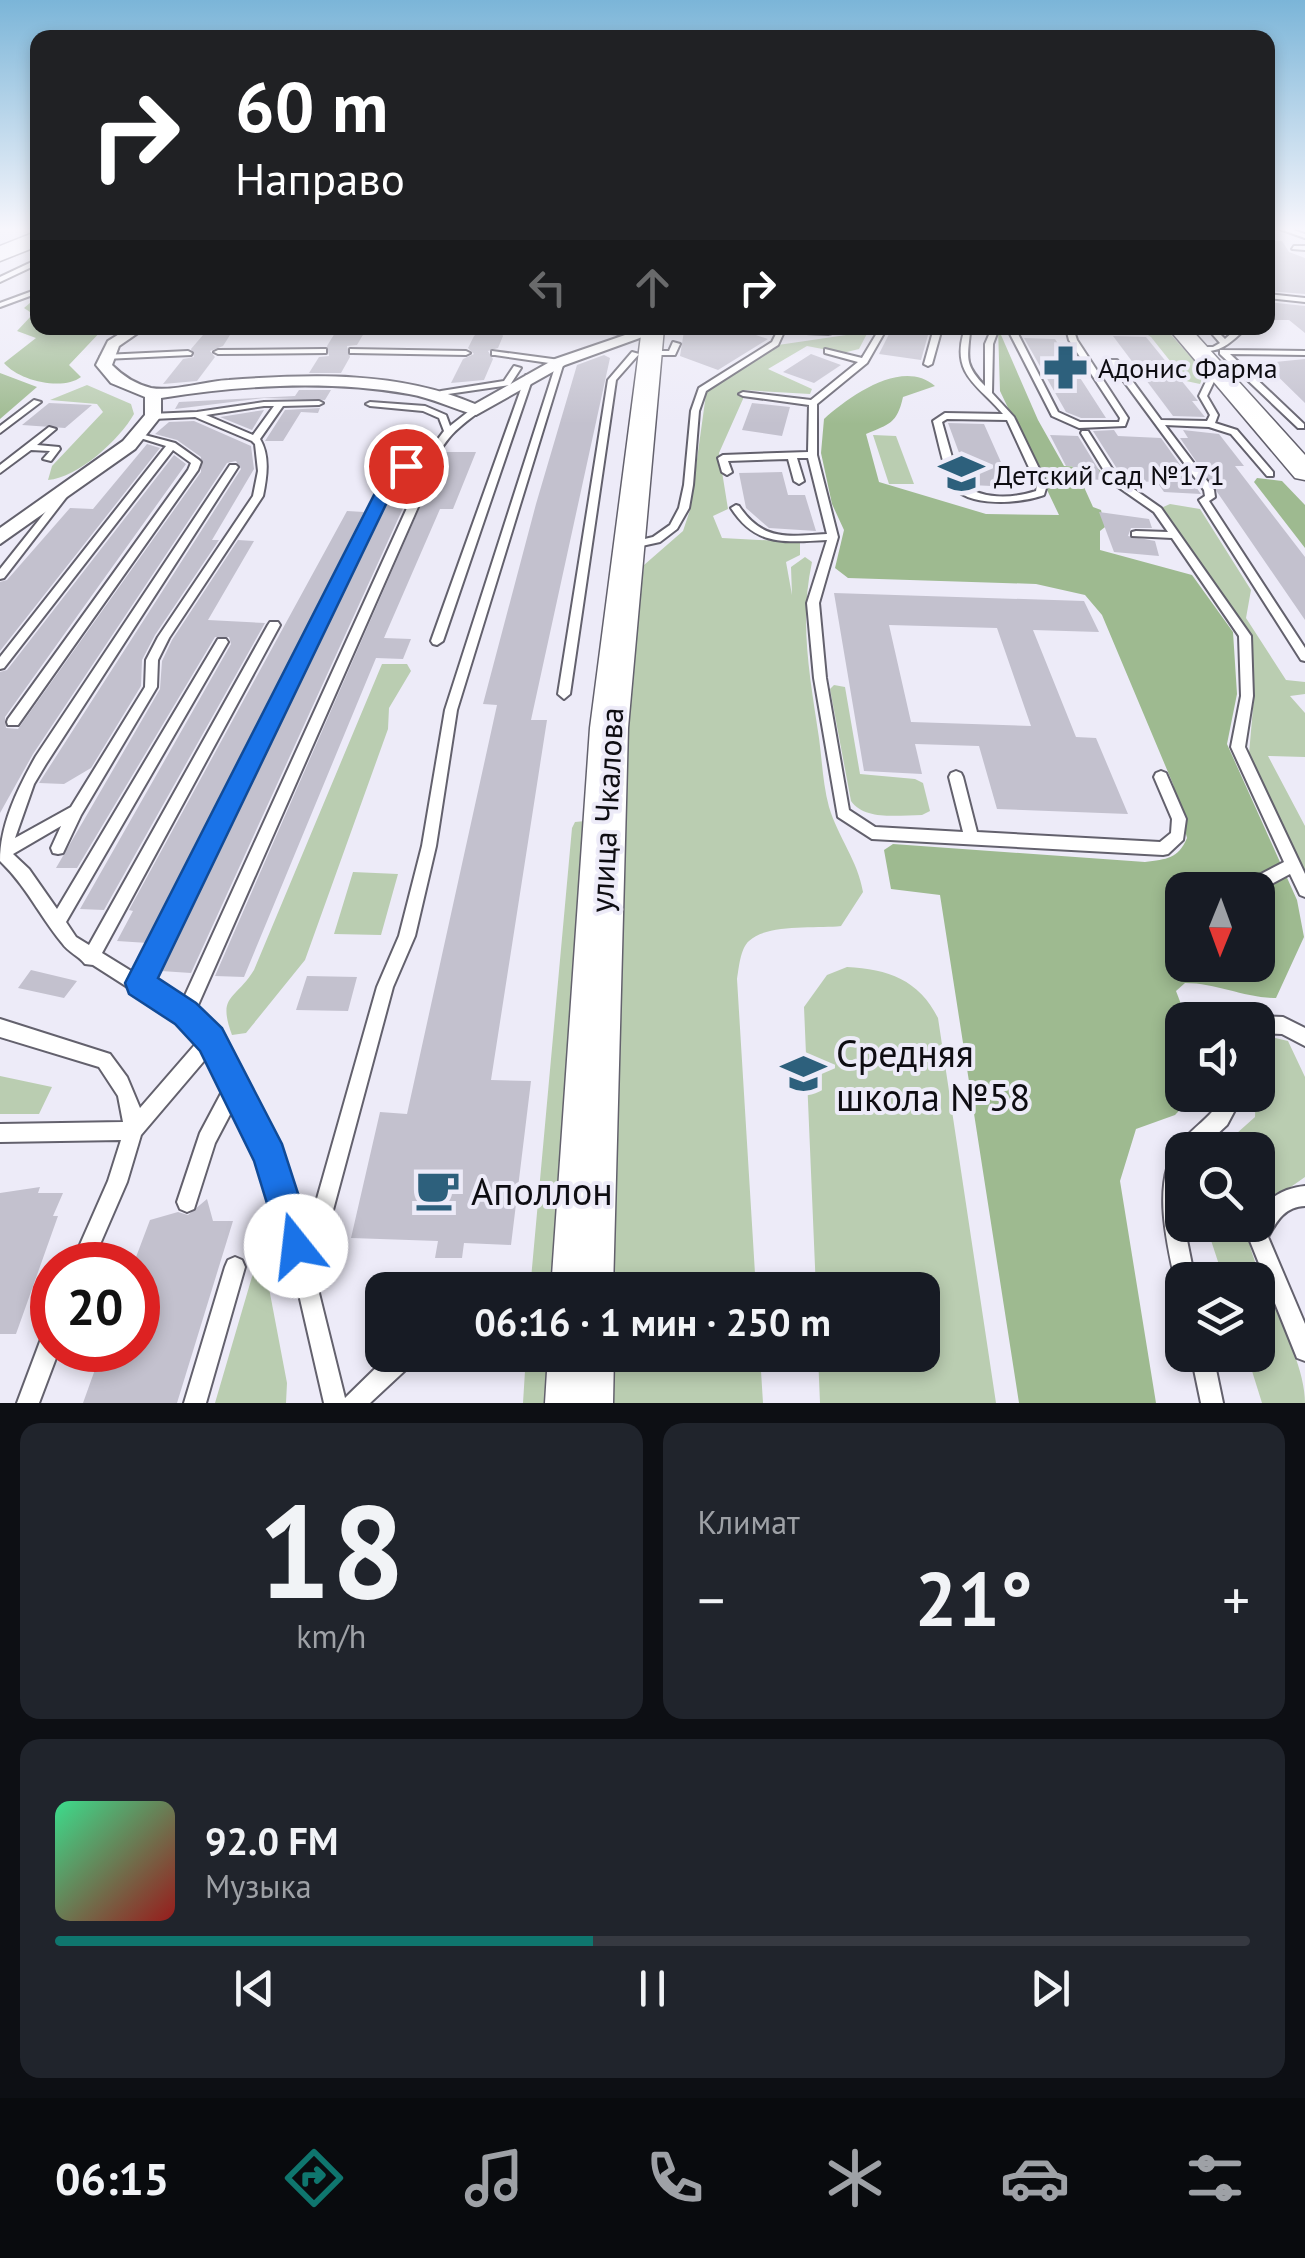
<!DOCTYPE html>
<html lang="ru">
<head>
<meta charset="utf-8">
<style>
	:root { --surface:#171b24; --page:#20242c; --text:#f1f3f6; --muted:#9ea1a6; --line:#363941; --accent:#0f766e }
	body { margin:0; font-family:"PT Sans",sans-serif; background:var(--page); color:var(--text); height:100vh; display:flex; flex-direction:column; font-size:38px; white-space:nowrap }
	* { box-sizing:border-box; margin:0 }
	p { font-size:32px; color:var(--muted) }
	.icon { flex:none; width:55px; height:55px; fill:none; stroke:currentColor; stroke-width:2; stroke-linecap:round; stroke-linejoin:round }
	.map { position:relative; height:1403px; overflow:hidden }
	.details { display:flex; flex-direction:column; gap:20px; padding:20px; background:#0d0f14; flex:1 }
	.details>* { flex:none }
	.top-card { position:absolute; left:30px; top:30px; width:1245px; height:305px; border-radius:20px; box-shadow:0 5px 15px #0003; background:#202124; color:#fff; overflow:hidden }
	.needle { width:65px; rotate:181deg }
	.fabs { position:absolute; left:1165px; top:872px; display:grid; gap:20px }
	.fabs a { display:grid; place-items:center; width:110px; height:110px; border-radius:20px; background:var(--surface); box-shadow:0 5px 15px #0003; font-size:50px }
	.speed { position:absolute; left:30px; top:1242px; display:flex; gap:20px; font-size:50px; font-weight:700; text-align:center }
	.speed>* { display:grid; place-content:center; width:130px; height:130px; border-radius:50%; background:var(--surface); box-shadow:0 5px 15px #0003; line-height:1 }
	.speed .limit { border:15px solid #d22; background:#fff; color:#111 }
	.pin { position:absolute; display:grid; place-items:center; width:85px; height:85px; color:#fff; margin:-42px; border:5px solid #fff; border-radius:50%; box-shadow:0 2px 10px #0007 }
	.me { position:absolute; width:110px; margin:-55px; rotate:344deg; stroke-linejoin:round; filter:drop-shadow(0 0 8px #0008) }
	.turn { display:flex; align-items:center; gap:35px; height:210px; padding:0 40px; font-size:45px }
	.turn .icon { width:130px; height:130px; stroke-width:2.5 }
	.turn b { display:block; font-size:70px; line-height:85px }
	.lanes { display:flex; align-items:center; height:95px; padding:0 40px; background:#0003; justify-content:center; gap:50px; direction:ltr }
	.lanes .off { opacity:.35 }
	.big { font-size:75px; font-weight:700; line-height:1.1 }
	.details .card { flex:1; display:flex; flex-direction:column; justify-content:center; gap:15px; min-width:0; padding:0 35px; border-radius:20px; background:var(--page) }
	.details .dial { align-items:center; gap:0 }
	.dial b { font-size:130px; line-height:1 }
	.song { display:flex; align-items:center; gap:30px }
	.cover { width:120px; height:120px; border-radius:15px; background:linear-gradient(135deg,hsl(150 70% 55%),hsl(0 70% 35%)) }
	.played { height:10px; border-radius:5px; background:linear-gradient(90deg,var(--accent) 45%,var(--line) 45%) }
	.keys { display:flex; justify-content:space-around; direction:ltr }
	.heat { display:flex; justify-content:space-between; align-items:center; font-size:55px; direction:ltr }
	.details .tiles { flex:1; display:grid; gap:20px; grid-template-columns:1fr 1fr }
	.card:last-child { grid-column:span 2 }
	.trip { position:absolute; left:365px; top:1272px; width:575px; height:100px; border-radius:20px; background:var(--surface); box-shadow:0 5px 15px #0003; font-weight:700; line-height:100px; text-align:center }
	.dock { display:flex; height:160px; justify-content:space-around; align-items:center; background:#090b0e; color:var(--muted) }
	.dock .icon { width:70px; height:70px }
	.dock .selected { color:var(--accent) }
	.dock b { font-size:45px; color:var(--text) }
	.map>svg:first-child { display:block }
	.green { fill:#bacdb1 }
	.forest { fill:#9eba90; fill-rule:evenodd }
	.building { fill:#c3c1ce; fill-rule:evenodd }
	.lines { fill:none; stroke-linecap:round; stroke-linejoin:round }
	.lane-casing { stroke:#63616d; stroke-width:4 }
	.street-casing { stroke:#63616d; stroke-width:4 }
	.secondary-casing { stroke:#63616d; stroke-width:3 }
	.highway-casing { stroke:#63616d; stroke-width:3 }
	.lane { fill:#fff; fill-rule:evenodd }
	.street { fill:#fff; fill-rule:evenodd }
	.secondary { fill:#fff; fill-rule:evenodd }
	.highway { fill:#fff; fill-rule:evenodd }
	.route { fill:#1a73e8; stroke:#114b97; stroke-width:2.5 }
	.labels { text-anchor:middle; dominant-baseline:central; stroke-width:8; stroke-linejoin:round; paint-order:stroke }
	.far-poi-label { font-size:28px; fill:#0e0d12; stroke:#edebf8; text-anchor:start }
	.street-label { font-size:32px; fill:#0e0d12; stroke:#edebf8 }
	.near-poi-label { font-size:38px; fill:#0e0d12; stroke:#edebf8; text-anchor:start }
</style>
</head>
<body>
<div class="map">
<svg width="1305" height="1403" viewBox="0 0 1305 1403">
	<rect width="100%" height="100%" fill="#edebf8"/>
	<!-- green -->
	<path class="green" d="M861 328H870L859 349 843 353 807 346 768 369 812 389 810 394 743 390V399L719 453 728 509 713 516 722 538 800 542V555L786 562 792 595 791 567 805 557 812 562C799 622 810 677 819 738 822 760 823 785 829 807 838 837 858 861 863 892L841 926C816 929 768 923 749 941 740 949 739 968 737 979L756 1290H612C618 1049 614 805 644 565L683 531 690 510 706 394 713 384 778 345 853 334Z
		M1137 328H1165L1205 373 1200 384 1186 381 1151 337Z
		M87 385 131 404 134 414C120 439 78 478 48 480L52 466 103 412 97 404 50 400Z
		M873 435 896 436 914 484H889Z
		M1170 504 1200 509 1251 590 1246 618 1286 680 1305 682V694L1290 696 1305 713V757L1268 756 1305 826V874L1249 754 1254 696 1249 636 1161 508Z
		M382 664H407L411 671 389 708 388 729 305 960 246 1033 232 1035C217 994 235 1001 254 970Z
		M834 685 845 687 860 774 915 779 923 783 930 811 922 815C899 815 865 821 851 801L830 689Z
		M585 821 553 1290H530L572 828 575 822Z
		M353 872 398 874 381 935 334 934Z
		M847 967C888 969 919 980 938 1018L996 1403H820L818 1355H922V1290H816L804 1007 827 975Z
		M1258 1034 1288 1041 1305 1077V1177L1258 1210V1150H1218L1255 1117Z
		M0 1076 52 1087 39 1114H0Z
		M1206 1225H1248C1243 1263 1305 1347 1305 1403H1262L1247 1355H1258V1280H1224Z
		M261 1246 287 1383 286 1403H215Z
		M526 1355H549L547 1403H523Z
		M613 1355H760L763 1403H613Z"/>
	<!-- forest -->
	<path class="forest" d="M37 297 38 328H104L69 365 81 377C63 391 19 381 4 363L36 338 17 331 33 314 24 308Z
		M998 328 1038 420 1064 466 1097 468 1102 472 1079 476 1093 507 1101 510 1105 527 1100 531V550L1192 575 1233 632 1237 694 1227 744 1297 900 1304 937 1276 998C1244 998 1217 983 1185 983L1176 991 1187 1020H1182V1095H1194L1175 1115 1136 1129 1120 1181 1156 1403H1019L940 895 891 889 884 850 893 844 1145 862C1167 859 1178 859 1187 838L1173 784 1102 615 1085 595 1036 584 848 578 835 568 844 530 832 504 821 453 824 419C850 396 902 358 935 386L903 397C897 424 889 424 866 434L879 482 986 514 1059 515 1000 391ZM1182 890H1258V965H1182Z
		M0 373 37 387 0 419Z
		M1257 478 1282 481 1305 505V548L1254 482Z"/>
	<!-- building -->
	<path class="building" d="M1268 241H1282L1289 252 1305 258V294L1268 291Z
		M1268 302 1305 306V333L1289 320H1268Z
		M209 328H228L230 335 223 346 210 351 215 357 197 381 163 384 183 359 194 357 191 349Z
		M338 328H367L357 345 347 346 350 357 341 373H309L319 357 329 356 327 346Z
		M484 328H498L503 336 498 348 488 351 493 359 484 380 451 383 463 359 474 354 468 348 474 336Z
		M735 328 768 339 718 370 680 356 684 331 735 332Z
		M892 328H930L921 360 879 354Z
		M1113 336 1146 337 1198 401H1192L1205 417 1173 416Z
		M1024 338 1055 339 1106 418H1081L1066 412Z
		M811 354 841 365 814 383 783 372Z
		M604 355 610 358 531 720H547L491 1080 531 1081 511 1245 464 1243 462 1258H435L438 1241 351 1238 380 1112 407 1114 497 705 483 704 536 504 577 365Z
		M1305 359V403L1264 363Z
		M299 390H331L325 400 264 398 175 409 179 402 295 396Z
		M49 403 92 405 65 428 22 425Z
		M752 403 790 407 782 436 742 430Z
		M320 408 318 413 301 412 283 441H265L285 410Z
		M264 410 252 430 220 417Z
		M194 421 251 446 254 469 212 540H219L155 635 142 660 141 686 91 768 64 784 39 783 241 469 236 461 227 463 33 754 0 813V672L7 670 174 455 186 464 5 717 6 728 18 729 201 472V457L177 440 155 434 169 422Z
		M948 423 984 424 1012 487 971 485Z
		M1114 430 1118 436 1161 438 1201 494 1164 492 1157 482 1129 481 1121 475 1093 431Z
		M1183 430 1219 434 1244 466H1235L1305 557V620L1180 438H1188Z
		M1050 435 1078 436 1105 480 1080 479 1072 466H1066Z
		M147 444 160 448 0 651V582L7 580 70 508 93 509Z
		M444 452H476L453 509H440L384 638 411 639 403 659 376 658 244 977 215 976Z
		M410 472 419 473 191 973 161 971 390 497Z
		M782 472 788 495H805L816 531 769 528 746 508 739 473Z
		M347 511 364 512 148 943 117 941 133 911 129 910Z
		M1099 512 1149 519 1152 528H1131L1128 536 1155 541 1159 556 1114 552Z
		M238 540 254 541 208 620 265 623 104 910 80 909 231 644 229 637H215L77 868H56L160 689 162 661 172 640Z
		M834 593 1084 601 1099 632 1033 630 1076 737 1096 738 1128 814 997 809 979 746 915 744 922 774 864 771ZM889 625 997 628 1031 726 911 722Z
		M31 970 77 981 64 998 18 988Z
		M307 976 357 977 348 1011 296 1010Z
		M40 1187 38 1193H63L53 1216H58L16 1334H0V1193Z
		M207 1199 213 1221H233L177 1403H83L102 1350H138V1265H133L150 1220 178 1212 188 1215Z"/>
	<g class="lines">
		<defs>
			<path id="lane" d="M1274 227H1284L1305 234V238Z
				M1294 246H1305V250L1292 249Z
				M38 259V264L0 282V277Z
				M38 289V293L0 307V303Z
				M1268 294 1305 298V302L1268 298Z
				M132 328H200L196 330 129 332V328Z
				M234 328H287L283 330 231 332 230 330Z
				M379 328C403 327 460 324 481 330L477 332 383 330Z
				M505 328 526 329 530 331 526 333 502 332V328Z
				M740 328 828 330 852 328 828 334 784 332 778 345 706 391 699 411 693 485 689 508 677 529 660 542 628 549 624 548V544L653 537 670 525 679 508 684 485 691 411 699 388 772 342 777 332 743 330Z
				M880 328H887L867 363 817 404V455L838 537 819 603 826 678 849 810 875 827 963 832 949 777 951 773 956 771 961 773 963 777 977 832 1160 842 1171 833 1172 819 1154 777 1156 773 1161 771 1166 773 1186 819 1183 840 1168 854 1163 855 872 839 838 817 814 678 807 603 827 540C785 542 756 547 731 508L736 505 739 506C763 542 789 536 827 534L808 458H797L804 481 799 484 794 481 788 459 728 461 732 472 727 475 722 472 718 458 723 455 808 452 809 405 743 396 739 394 743 392 811 400 858 362 825 353V349L862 358Z
				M934 328H942L932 364 928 366 924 364Z
				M992 328H999L993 344 992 393 1014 417 1047 485 1044 495C1021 503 967 509 951 484 945 474 937 435 933 421L945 413 1003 414C981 387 952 376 963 335L970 333C967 359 965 365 985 386V344ZM947 419 1007 420 1037 485 1036 491C1011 499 981 500 959 482L942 422Z
				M1007 328H1015L1058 412 1080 422H1119L1120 418 1069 340 1066 328H1073L1077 340 1128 418 1125 426 1079 428 1052 416Z
				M1207 328H1214L1225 339 1234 331 1241 333C1225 348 1217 353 1194 351V347H1213L1220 343Z
				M673 342 680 344 675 355H649L645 353 649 351H669Z
				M323 349H326V353L218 354 214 352 218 350Z
				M350 349 466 351 470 353 466 355 353 353H350Z
				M1220 350 1305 351V355L1230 354 1304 424V428H1298L1220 354Z
				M188 351 192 353 191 355 104 359 100 357 104 355Z
				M492 351 560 360 564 362 457 710 436 846 415 936 393 987 315 1277 345 1398 389 1355H416L413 1363 370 1403H324L295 1277 261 1159 235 1105 215 1143 194 1209 187 1212 180 1209 177 1202 200 1133 225 1086 209 1055 141 1135 127 1182 91 1265H71L108 1181 121 1140 0 1142V1124L123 1122 118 1096 99 1067 0 1037V1019L110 1054 127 1077 140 1108 199 1040 179 1020 93 965 85 964C79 956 68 952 62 943 39 915 27 887 0 861 0 824 18 788 36 756L230 465H236L238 467 46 764 34 784 15 838 71 807 145 687 146 660 158 637 253 496 258 471 255 444 252 441 195 417 153 419 149 416 150 414 197 412 264 402 319 401 323 403 319 405 283 406 260 439C270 456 267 476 263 496L169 638 158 660 157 687 81 815 63 853 58 854 53 853 51 848 61 826 13 854 29 869 57 909 218 639H226L228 642 66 922 76 937 89 945 268 625 270 622H278L280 625 102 953 136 974 377 495 397 468 432 447 444 431 439 418 423 411 370 406 366 404 370 402 425 406 446 415 450 426 473 408H479V412C456 429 438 443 433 473L195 1012 217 1034 277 1149 305 1241 377 987 399 936 422 846 445 710 556 364 495 355H492ZM264 406H274L253 435 206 415ZM427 457 423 473 182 1002 149 982 387 495 403 472Z
				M632 352 639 354 616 380 570 694 564 699 558 694 608 380Z
				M1111 360H1117L1161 420 1207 421 1210 415 1199 396 1213 367 1220 369 1207 396 1218 415 1215 423 1237 430 1273 472V476H1267L1231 434 1209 427 1165 425 1214 490 1215 497 1209 501 1305 648V661L1301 660 1199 500 1205 496 1204 490 1111 364Z
				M514 366 521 368 510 385 441 395 437 393 441 391 504 381Z
				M526 375 533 377 443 641 437 645 433 644 431 641Z
				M34 400 41 402 0 433V426Z
				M49 427 56 429 37 445 59 447 60 449 51 461 43 459 50 451 31 450 0 473V465Z
				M1082 431H1088L1118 478 1161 508 1251 636 1253 696 1245 747 1305 874V897L1300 895 1290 874 1258 891 1237 890 1240 885 1284 862 1231 747 1241 696 1239 636 1172 538 1132 536V532L1136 531 1168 532 1154 512 1111 482 1081 433Z
				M137 433 175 443 199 460 201 462 198 470 18 725H8L7 722 8 719 188 470 191 463 173 450 4 668 0 669V657L166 446 137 437Z
				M69 485 72 486V490L4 578 0 579V569L66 486Z
				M1258 1016 1283 1017 1305 1028V1046L1282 1034 1258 1033V1020H1252Z
				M1224 1095H1243L1227 1125 1200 1150H1182V1225H1184L1195 1280H1182V1289L1178 1287 1175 1280C1166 1240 1151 1175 1181 1142 1198 1123 1211 1118 1224 1095Z
				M1305 1186V1206C1285 1207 1277 1220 1268 1237L1305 1324V1361L1297 1358 1248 1236 1253 1225H1258C1258 1201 1283 1188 1305 1186Z
				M235 1257 242 1260 245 1267 206 1403H184L225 1267 228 1260Z
				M52 1328V1350H59L39 1403H17L44 1331Z
				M1191 1355H1213L1223 1403H1201Z"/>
			<path id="street" d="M129 328H145L119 346 112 365C123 376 135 384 151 388 173 392 206 381 229 380 310 374 399 371 475 404L555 359 628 334 592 332 585 328H656L659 331 565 365 476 415C453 409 433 398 409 394 329 380 241 385 161 398V416L135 449 0 544V528L123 441 145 415V397L111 383 96 365 108 341Z"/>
			<path id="secondary" d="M642 328H664L628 728 613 1290H551L590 728Z
				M1168 328H1190L1305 455V480L1295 478Z
				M548 1355H614L613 1403H545Z"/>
			<path id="highway" d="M38 231V246L0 261V246Z"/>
		</defs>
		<!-- lane casing -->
		<use href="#lane" class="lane-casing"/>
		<!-- street casing -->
		<use href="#street" class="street-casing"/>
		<!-- secondary casing -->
		<use href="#secondary" class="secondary-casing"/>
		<!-- highway casing -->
		<use href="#highway" class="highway-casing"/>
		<!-- lane -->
		<use href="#lane" class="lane"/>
		<!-- street -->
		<use href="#street" class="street"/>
		<!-- secondary -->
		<use href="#secondary" class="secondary"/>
		<!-- highway -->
		<use href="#highway" class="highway"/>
	</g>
	<!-- sky -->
	<linearGradient id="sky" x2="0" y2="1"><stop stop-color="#7bb5d8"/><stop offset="0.54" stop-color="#f7f6fc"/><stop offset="1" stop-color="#f7f6fc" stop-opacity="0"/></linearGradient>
	<rect width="1305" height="424" fill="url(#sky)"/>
	<!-- route -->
	<path class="route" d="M400 462 414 466 390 496 158 978 196 1003 222 1028 282 1144 315 1246 309 1259 296 1265 284 1259 254 1161 200 1051 175 1024 129 994 125 983 374 495Z"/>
	<!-- icons -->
	<defs>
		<symbol id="pharmacy-bare" viewBox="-9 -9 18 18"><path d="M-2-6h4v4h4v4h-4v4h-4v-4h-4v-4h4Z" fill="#2d607c" stroke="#edebf8" stroke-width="2.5" paint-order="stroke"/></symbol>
		<symbol id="school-bare" viewBox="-9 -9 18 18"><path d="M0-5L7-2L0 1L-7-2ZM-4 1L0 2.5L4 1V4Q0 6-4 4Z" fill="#2d607c" stroke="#edebf8" stroke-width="2.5" paint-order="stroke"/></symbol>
		<symbol id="cafe-bare" viewBox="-9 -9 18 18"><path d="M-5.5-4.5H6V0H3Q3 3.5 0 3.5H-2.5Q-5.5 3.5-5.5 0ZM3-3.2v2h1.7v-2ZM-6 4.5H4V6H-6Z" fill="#2d607c" stroke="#edebf8" stroke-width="2.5" paint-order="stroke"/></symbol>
	</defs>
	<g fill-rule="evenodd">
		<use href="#pharmacy-bare" x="1034" y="336" width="63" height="63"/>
		<use href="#school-bare" x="930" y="442" width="63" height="63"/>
		<use href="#school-bare" x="772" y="1042" width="63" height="63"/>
		<use href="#cafe-bare" x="406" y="1158" width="63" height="63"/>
	</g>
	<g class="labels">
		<!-- far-poi labels -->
		<g class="far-poi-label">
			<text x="1098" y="367">Адонис Фарма</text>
			<text x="994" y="474">Детский сад №171</text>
		</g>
		<!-- street labels -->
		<g class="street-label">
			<text transform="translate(606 810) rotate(-87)">улица Чкалова</text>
		</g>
		<!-- near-poi labels -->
		<g class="near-poi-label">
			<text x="836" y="1052">Средняя<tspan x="836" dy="44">школа №58</tspan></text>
			<text x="471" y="1190">Аполлон</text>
		</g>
	</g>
</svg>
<div class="fabs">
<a><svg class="needle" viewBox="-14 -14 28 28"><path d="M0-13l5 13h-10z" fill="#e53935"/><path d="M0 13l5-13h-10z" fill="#9ea1a6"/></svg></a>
<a><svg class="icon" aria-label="sound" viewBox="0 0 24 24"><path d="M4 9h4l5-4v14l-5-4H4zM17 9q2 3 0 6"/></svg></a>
<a><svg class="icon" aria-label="search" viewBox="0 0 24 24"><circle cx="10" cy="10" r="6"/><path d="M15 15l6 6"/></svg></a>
<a><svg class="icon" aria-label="layers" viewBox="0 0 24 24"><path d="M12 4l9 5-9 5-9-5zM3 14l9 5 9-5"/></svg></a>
</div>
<div class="speed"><div class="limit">20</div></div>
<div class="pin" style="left:406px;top:466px;background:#d93025"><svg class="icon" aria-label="arrive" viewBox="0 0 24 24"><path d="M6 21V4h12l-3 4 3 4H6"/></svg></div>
<svg class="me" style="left:296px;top:1246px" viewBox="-20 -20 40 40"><circle r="19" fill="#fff"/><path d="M0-13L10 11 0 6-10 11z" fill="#1a73e8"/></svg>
<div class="trip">06:16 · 1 мин · 250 m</div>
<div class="top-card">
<div class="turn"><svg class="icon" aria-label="right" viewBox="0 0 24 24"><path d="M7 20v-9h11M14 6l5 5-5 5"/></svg><div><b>60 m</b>Направо</div></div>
<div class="lanes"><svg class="icon off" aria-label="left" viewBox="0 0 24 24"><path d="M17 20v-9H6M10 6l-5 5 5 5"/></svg><svg class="icon off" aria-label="ahead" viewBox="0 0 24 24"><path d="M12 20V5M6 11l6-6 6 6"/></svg><svg class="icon" aria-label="right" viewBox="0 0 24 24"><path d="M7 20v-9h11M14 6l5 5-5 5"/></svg></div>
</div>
</div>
<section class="details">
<div class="tiles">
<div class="card dial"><b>18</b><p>km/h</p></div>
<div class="card"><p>Климат</p>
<div class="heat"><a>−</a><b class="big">21°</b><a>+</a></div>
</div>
<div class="card">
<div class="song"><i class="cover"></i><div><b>92.0 FM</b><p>Музыка</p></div></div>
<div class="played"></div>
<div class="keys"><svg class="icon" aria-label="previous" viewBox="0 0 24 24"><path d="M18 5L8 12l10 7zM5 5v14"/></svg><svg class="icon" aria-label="pause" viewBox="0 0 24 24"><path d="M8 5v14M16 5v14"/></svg><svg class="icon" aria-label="next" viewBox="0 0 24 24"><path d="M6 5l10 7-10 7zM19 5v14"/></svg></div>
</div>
</div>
</section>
<nav class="dock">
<b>06:15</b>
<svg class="icon selected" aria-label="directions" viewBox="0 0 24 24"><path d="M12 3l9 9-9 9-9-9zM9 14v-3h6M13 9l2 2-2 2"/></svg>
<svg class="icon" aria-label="music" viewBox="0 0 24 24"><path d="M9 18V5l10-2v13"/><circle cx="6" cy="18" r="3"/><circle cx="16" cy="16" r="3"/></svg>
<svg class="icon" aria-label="phone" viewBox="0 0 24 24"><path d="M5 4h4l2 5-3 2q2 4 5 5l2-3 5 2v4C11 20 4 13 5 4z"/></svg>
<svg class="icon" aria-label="climate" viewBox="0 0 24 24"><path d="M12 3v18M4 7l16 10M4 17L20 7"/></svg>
<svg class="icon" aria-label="car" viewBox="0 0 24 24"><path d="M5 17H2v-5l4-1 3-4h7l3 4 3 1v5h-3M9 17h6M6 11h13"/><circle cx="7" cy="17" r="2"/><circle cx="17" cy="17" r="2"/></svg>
<svg class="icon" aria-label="filters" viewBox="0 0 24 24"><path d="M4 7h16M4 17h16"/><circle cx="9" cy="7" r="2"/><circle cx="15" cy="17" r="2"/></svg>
</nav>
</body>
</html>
